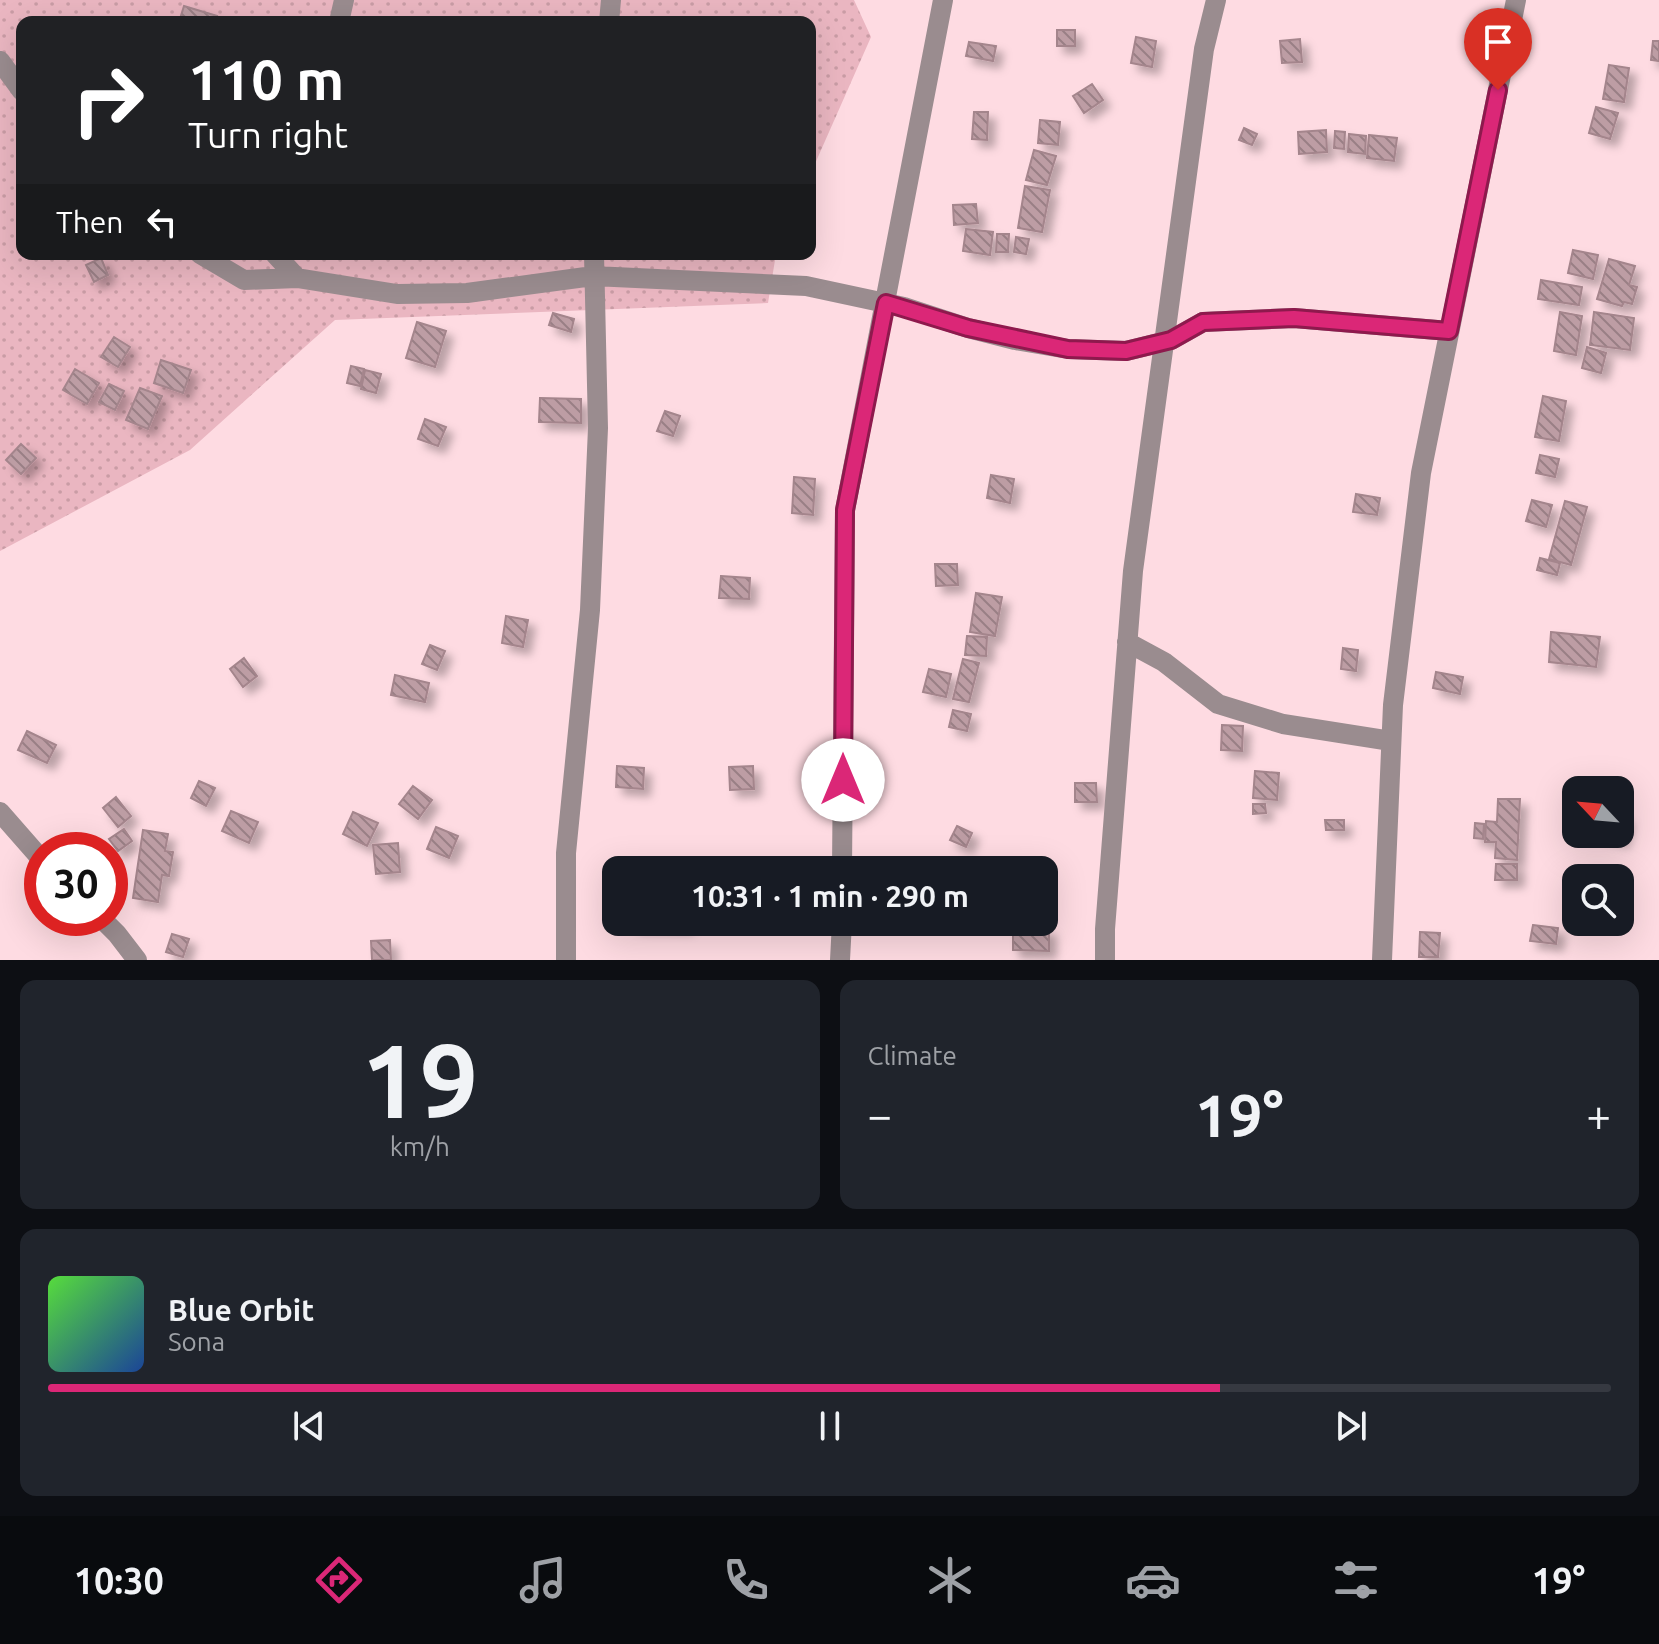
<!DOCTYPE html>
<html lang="en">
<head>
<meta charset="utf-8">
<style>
	:root { --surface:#171b24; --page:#20242c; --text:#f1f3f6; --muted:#9ea1a6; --line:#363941; --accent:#db2777 }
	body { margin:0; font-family:Ubuntu,sans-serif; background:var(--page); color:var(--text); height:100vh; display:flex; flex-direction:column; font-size:30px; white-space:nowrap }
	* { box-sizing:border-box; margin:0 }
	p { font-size:26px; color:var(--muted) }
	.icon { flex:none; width:44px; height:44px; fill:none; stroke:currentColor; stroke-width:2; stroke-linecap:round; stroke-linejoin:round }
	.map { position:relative; height:960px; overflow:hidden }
	.panel { display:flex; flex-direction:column; gap:20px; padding:20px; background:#0d0f14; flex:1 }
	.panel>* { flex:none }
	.guide { position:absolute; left:16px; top:16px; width:800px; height:244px; border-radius:16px; box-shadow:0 8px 32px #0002; background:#202124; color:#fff; overflow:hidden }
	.needle { width:52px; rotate:296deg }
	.controls { position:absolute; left:1562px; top:776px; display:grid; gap:16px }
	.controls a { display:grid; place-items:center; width:72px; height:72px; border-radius:16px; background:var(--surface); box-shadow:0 8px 32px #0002; font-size:40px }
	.speed { position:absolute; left:24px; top:832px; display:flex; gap:16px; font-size:40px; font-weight:700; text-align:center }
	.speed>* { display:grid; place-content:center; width:104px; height:104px; border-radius:50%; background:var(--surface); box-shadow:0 8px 32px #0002; line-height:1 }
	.speed .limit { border:12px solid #d22; background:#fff; color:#111 }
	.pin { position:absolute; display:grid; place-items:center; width:68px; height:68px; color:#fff; margin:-82px -34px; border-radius:50% 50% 50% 0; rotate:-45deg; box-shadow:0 0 8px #0007 }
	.pin .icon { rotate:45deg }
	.me { position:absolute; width:88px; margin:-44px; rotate:0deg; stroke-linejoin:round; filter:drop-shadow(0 0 6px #0008) }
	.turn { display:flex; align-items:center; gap:28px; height:168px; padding:0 40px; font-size:36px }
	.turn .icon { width:104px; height:104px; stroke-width:2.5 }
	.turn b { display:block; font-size:56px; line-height:68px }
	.then { display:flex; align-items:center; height:76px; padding:0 40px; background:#0003; gap:16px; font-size:30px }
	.big { font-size:60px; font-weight:700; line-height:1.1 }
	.panel .tile { flex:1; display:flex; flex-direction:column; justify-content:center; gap:12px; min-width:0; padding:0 28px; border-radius:16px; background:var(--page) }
	.panel .dial { align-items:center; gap:0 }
	.dial b { font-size:104px; line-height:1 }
	.song { display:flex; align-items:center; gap:24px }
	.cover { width:96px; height:96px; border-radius:12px; background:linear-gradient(135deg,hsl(110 70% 55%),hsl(220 70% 35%)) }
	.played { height:8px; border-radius:4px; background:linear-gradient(90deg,var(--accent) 75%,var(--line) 75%) }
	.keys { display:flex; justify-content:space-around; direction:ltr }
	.heat { display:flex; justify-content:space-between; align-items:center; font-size:44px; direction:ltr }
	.panel .tiles { flex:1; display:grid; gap:20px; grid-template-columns:1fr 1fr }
	.tile:last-child { grid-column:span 2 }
	.trip { position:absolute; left:602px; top:856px; width:456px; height:80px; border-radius:16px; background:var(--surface); box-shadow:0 8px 32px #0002; font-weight:700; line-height:80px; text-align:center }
	.tab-bar { display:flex; height:128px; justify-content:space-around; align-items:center; background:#090b0e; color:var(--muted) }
	.tab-bar .icon { width:56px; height:56px }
	.tab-bar .selected { color:var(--accent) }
	.tab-bar b { font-size:36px; color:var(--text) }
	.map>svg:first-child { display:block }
	.grass { fill:url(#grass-dots) }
	.building { fill:url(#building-back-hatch); stroke:#a4858c; stroke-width:2; filter:url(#shadow) }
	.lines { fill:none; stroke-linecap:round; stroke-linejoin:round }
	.minor { stroke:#9a8c8f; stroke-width:20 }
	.route-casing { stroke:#8e194d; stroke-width:20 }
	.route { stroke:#db2777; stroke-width:14 }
</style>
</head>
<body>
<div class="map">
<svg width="1659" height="960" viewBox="0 0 1659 960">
	<defs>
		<pattern id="grass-dots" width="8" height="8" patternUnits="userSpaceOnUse" patternTransform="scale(2)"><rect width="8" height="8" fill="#eab6c1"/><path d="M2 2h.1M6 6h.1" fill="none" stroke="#c99ca5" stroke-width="1.8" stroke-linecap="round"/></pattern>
		<pattern id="building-back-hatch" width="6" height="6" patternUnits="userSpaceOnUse" patternTransform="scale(2)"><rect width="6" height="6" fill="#bd9da4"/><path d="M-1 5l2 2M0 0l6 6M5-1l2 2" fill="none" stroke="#997f85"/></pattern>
		<filter id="shadow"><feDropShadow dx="7" dy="7" stdDeviation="4" flood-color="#0004"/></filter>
	</defs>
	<rect width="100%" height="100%" fill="#fedbe2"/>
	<!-- grass -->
	<path class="grass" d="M0 0H854L871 37 810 175V22H22V254H776L768 303 335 320 190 450 0 551Z"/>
	<!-- building -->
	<path class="building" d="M184 6 217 16 215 22H179Z
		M1057 30H1075V46H1057Z
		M1136 37 1156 41 1152 67 1131 63Z
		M1300 39 1302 62 1282 63 1280 41Z
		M1653 41H1659V61L1651 60Z
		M969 42 996 46 993 61 966 56Z
		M1609 65 1629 68 1624 102 1603 99Z
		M1092 84 1103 100 1084 113 1073 96Z
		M1596 107 1618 113 1610 139 1589 133Z
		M974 112H988L987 140 972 139Z
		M1040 120 1060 122 1058 145 1038 143Z
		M1244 128 1257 134 1252 145 1239 140Z
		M1326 130 1327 152 1299 154 1298 132Z
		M1335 131 1345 132 1344 149 1334 148Z
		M1349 134 1366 136 1365 154 1348 152Z
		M1369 135 1397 138 1394 161 1367 158Z
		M1034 150 1056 156 1047 185 1026 180Z
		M1025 186 1050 190 1042 232 1018 228Z
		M976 204 978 223 954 225 953 205Z
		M966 229 993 232 990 255 963 251Z
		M997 234H1009L1008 252H996Z
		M1016 237 1029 239 1026 254 1014 252Z
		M1573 250 1598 255 1593 279 1568 273Z
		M101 258 108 275 94 282 86 265Z
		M1609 259 1635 266 1629 285 1637 287 1632 304 1624 302 1622 306 1597 299Z
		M1541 280 1582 287 1579 305 1538 299Z
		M1560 312 1582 316 1576 355 1554 351Z
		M1594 312 1634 318 1630 350 1590 345Z
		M553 313 574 319 571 332 549 325Z
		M417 322 446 331 435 367 406 358Z
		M114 337 130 347 118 367 101 357Z
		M1587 347 1606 353 1601 373 1582 368Z
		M161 360 191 370 183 393 154 383Z
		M351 366 364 369 360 386 347 383Z
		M75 369 99 383 87 404 63 390Z
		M365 370 381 374 376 393 361 389Z
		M109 384 124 391 115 410 99 402Z
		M140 388 162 396 148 429 126 420Z
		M1543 396 1566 401 1559 441 1535 437Z
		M540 398 581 399V423L539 422Z
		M665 411 680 416 673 436 657 431Z
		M425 419 446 427 438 446 418 439Z
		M21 444 36 458 21 474 6 460Z
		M1540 455 1559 459 1555 477 1536 473Z
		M991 475 1014 479 1010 503 987 498Z
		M794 477 815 479 813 515 792 513Z
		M1356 494 1380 498 1377 515 1353 512Z
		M1532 500 1552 505 1546 527 1526 521Z
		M1565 501 1587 507 1571 565 1549 559Z
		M1540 558 1560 563 1557 575 1537 570Z
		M935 564H957L958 585 936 586Z
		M721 576 750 578 749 599 719 598Z
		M976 593 1002 597 995 636 970 632Z
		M506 616 528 620 523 647 502 643Z
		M1551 632 1600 637 1596 667 1549 662Z
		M967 636 987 637 986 656 965 655Z
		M430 645 445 651 437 670 422 664Z
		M1343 648 1358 650 1356 671 1341 669Z
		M244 658 257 676 243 687 230 669Z
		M963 659 979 663 969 702 953 699Z
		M929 669 951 674 946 697 923 692Z
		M1436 672 1463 677 1460 694 1433 688Z
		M395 675 429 683 425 702 391 695Z
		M953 710 971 714 967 731 949 727Z
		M1222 725 1243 726 1242 751 1221 750Z
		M27 731 56 745 47 763 18 750Z
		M617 766 644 768 643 789 616 787Z
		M753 766 754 789 730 790 729 767Z
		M1255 771 1279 773 1277 800 1253 798Z
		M199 781 215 788 206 806 191 798Z
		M1075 783H1096L1097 802H1075Z
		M413 786 432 800 418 819 399 804Z
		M116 797 131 816 118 827 103 808Z
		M1498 799H1520L1517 860 1495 858 1496 842H1485L1486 821 1497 822Z
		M1253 804H1265L1266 813 1253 814Z
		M231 811 258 822 249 843 222 831Z
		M353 812 378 823 367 846 343 834Z
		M1620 816 1626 817 1622 840 1599 834H1620Z
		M1325 820H1344V830H1326Z
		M1475 823 1484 824 1483 839 1474 838Z
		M957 826 972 833 966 847 950 840Z
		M436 827 458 836 449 858 427 849Z
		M124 829 132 841 118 851 109 839Z
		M143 830 168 834 165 851 173 852 169 876 162 875 158 902 133 898Z
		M398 843 400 872 376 874 373 845Z
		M1496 864H1517V880H1495Z
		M1568 877 1578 878H1576V908L1565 907Z
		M633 922H686V926L633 925Z
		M1533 925 1558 928 1556 944 1530 941Z
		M1013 928 1049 929V951L1013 950Z
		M1420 932 1440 933 1438 957H1419Z
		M172 934 189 939 183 957 166 952Z
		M390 940 391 960H372L371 941Z"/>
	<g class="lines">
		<!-- minor -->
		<path class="minor" d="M339 22 344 0
			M609 22 611 0
			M0 61 22 91
			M200 254 244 280 297 278
			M275 254 297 278 397 294 467 293 593 276 806 286 904 307 968 328 1015 340 1068 349 1126 351 1171 340 1203 322 1294 318 1449 331
			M1127 642 1164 662 1218 704 1283 724 1391 741
			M0 812 42 860
			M842 870 845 510 943 0
			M101 918 117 934 137 960
			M566 960V853L590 610 598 428 594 254
			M840 960 842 922
			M1105 960V929L1133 571 1204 49 1216 0
			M1382 960 1393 705 1421 473 1516 0"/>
	</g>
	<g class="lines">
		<defs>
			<path id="route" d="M843 780 845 510 886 303 968 328 1068 349 1126 351 1171 340 1203 322 1294 318 1449 331 1498 90"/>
		</defs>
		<!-- route casing -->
		<use href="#route" class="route-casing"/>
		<!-- route -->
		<use href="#route" class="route"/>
	</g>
</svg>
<div class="controls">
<a><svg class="needle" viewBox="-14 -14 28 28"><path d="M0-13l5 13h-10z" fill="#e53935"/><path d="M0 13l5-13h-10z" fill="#9ea1a6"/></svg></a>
<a><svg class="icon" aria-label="search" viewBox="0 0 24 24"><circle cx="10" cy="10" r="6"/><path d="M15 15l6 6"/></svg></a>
</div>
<div class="speed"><div class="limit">30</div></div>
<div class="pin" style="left:1498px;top:90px;background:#d93025"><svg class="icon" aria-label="arrive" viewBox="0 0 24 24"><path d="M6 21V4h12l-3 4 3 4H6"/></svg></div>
<svg class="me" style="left:843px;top:780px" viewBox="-20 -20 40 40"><circle r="19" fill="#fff"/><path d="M0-13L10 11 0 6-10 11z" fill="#db2777"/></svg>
<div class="trip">10:31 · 1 min · 290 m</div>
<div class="guide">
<div class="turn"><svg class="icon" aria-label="right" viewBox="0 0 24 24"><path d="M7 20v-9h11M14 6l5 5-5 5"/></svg><div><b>110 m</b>Turn right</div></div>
<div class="then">Then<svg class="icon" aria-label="left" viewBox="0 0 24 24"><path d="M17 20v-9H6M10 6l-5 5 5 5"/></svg></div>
</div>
</div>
<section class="panel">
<div class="tiles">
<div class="tile dial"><b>19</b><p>km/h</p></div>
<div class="tile"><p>Climate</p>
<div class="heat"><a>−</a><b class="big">19°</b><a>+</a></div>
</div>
<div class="tile">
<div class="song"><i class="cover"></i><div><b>Blue Orbit</b><p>Sona</p></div></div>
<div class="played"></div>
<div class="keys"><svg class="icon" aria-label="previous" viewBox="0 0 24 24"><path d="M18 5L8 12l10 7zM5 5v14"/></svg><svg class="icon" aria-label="pause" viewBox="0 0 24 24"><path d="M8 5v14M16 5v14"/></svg><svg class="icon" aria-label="next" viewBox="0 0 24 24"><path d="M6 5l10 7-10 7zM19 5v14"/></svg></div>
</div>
</div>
</section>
<nav class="tab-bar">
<b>10:30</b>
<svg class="icon selected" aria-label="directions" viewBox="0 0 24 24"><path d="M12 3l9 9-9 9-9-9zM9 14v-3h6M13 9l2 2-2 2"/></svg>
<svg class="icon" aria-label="music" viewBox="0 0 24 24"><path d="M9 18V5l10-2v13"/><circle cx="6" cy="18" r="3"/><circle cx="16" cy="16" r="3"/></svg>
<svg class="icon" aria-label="phone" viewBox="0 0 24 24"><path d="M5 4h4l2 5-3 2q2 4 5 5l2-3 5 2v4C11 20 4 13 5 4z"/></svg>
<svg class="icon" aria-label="climate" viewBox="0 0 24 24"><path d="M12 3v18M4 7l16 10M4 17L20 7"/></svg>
<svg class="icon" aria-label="car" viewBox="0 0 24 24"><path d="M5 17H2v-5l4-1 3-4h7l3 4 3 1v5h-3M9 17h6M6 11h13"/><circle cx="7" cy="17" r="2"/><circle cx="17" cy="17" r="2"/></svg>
<svg class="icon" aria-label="filters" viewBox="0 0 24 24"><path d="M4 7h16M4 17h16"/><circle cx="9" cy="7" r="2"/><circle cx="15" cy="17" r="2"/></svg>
<b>19°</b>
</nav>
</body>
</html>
